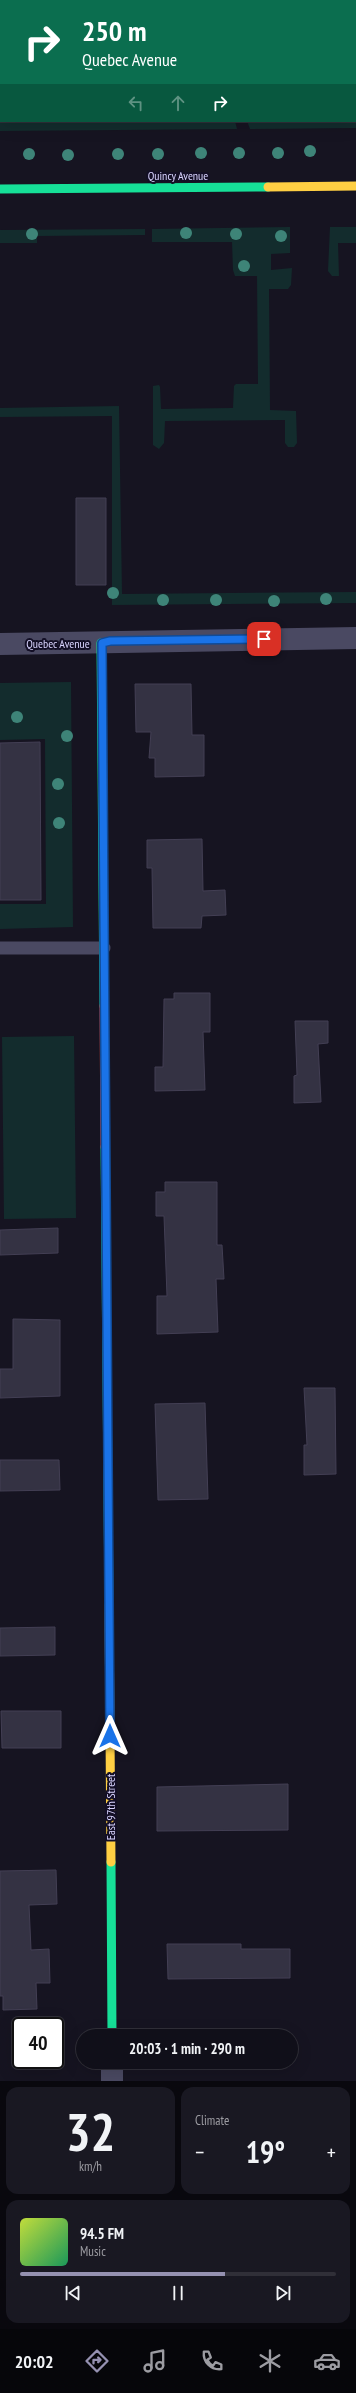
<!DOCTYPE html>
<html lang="en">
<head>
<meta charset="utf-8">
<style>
	:root { --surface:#100f19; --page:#191822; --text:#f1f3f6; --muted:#9c9ca2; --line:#302f38; --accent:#9591b1 }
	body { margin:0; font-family:"PT Sans Narrow",sans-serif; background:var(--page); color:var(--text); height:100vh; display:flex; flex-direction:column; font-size:15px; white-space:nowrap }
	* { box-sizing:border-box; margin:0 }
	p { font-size:13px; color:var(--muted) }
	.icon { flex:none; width:22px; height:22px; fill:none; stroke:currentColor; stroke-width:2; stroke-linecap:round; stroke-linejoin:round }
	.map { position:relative; height:2081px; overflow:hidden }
	.sheet { display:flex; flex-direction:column; gap:6px; padding:6px; background:#09080e; flex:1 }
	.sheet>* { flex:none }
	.guide { position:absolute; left:0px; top:0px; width:356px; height:122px; box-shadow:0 4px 16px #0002,0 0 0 1px var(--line); background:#0b6e4f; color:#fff; overflow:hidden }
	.speed { position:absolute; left:12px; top:2017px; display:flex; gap:8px; font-size:20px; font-weight:700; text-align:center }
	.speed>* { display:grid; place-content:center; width:52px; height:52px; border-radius:50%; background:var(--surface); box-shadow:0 4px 16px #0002,0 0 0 1px var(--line); line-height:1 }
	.speed .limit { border:2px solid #111; border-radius:6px; background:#fff; color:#111 }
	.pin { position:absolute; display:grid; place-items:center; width:34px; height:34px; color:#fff; margin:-17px; border-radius:8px; box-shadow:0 2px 6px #0006 }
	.me { position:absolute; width:44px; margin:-22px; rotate:0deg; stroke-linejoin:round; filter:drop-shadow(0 0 3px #0008) }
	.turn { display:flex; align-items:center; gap:14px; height:84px; padding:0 16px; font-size:18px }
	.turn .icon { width:52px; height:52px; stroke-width:2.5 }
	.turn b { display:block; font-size:28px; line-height:34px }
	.lanes { display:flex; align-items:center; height:38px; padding:0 16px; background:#0003; justify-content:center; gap:20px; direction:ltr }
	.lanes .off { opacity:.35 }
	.big { font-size:30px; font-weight:700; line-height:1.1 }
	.sheet .widget { flex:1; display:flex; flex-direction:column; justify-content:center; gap:6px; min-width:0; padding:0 14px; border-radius:12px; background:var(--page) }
	.sheet .dial { align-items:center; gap:0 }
	.dial b { font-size:52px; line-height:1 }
	.song { display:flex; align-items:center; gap:12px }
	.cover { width:48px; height:48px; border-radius:6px; background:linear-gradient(135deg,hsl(70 70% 55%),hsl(150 70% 35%)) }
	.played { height:4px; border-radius:2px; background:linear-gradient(90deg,var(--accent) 65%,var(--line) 65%) }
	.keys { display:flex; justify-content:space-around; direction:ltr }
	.heat { display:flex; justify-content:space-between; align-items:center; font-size:22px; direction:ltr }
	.sheet .tiles { flex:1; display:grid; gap:6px; grid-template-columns:1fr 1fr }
	.widget:last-child { grid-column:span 2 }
	.trip { position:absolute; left:76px; top:2029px; width:222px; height:40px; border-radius:20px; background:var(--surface); box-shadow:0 4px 16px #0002,0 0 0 1px var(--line); font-weight:700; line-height:40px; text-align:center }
	.dock { display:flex; height:64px; justify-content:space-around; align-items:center; background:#06060a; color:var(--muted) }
	.dock .icon { width:28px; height:28px }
	.dock .current { color:var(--accent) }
	.dock b { font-size:18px; color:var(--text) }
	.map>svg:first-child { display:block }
	.green { fill:#132c2d }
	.building { fill:#343243; stroke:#433f54 }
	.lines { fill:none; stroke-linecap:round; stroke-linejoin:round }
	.lane { stroke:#4a4962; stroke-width:13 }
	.street { stroke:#4a4962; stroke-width:22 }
	.fast { stroke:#16e098; stroke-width:9 }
	.slow { stroke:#ffcf43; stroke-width:9 }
	.jam { stroke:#f24e42; stroke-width:9 }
	.tree { fill:#3e8478 }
	.route-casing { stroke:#114b97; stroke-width:10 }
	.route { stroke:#1a73e8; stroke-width:7 }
	.labels { text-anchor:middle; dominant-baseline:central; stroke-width:4; stroke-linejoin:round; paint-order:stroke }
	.street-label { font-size:12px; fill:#d9d4ff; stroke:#130f26 }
</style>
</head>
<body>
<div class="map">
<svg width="356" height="2081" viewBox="0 0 356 2081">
	<rect width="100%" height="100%" fill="#161421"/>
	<!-- green -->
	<path class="green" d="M356 55V128L250 129 247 121H355Z
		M0 102 1 121H235L237 129 0 131Z
		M290 227V253L271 254V270L292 268 291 285 288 289H269L270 410 296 411 297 443 294 447H288L285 443V420L165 421 164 443 159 449 153 445V386L159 385 160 387 161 409 233 408 234 386 236 384H258L257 276H235L233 270 232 242H152V229Z
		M330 227H356V243H338L339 276H332L328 271Z
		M145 229V235L37 236V243H0V230Z
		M119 406 122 594 356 592V603L112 605V416L0 417V408Z
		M71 682 73 927 0 929V904H46L45 739 0 740V683Z
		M74 1036 76 1218 4 1219 2 1037Z"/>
	<!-- building -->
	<path class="building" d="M76 498H106V585H76Z
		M135 684H191L192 735H204V776L155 777V758H149L151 732H136Z
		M40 742 41 900H0V743Z
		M202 839 203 891 225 890 226 915 202 916 201 928H153L152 868H147V840Z
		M174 993H210V1032H203L205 1090 155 1091V1067H163L164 999H174Z
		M295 1021H328V1043L318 1044 321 1102 294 1103V1076L297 1075Z
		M165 1182H217V1245H222L224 1279H216L218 1332 157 1334V1296H167L164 1216H156V1192H165Z
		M58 1228V1253L0 1255V1230Z
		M13 1319 60 1320V1396L0 1398V1369H13Z
		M304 1388H335L336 1474 304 1475V1445H307Z
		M205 1403 208 1499 158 1500 155 1404Z
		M0 1460H59L60 1490 0 1491Z
		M55 1627V1655L0 1656V1628Z
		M1 1711H61V1748H2Z
		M288 1784V1830L157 1831V1787Z
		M56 1870 57 1904 29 1905 31 1950 49 1949 50 1983H36L37 2009 3 2010V1996H0V1871Z
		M167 1944H241V1949H290V1978L168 1979Z"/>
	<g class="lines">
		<!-- lane -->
		<path class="lane" d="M0 948H104"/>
		<!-- street -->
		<path class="street" d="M0 644 356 638
			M112 2062V2081"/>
		<!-- fast -->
		<path class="fast" d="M0 189 268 187
			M101 643 104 1006
			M105 1147 109 1605
			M111 1862 112 2036"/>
		<!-- slow -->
		<path class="slow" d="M268 187 356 186
			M109 1605 111 1862"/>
		<!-- jam -->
		<path class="jam" d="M104 1006 105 1147"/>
	</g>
	<!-- trees -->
	<g class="tree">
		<circle cx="310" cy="151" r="6"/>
		<circle cx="201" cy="153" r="6"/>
		<circle cx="239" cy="153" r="6"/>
		<circle cx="278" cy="153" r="6"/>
		<circle cx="29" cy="154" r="6"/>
		<circle cx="118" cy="154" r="6"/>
		<circle cx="158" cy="154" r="6"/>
		<circle cx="68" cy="155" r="6"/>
		<circle cx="186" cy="233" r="6"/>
		<circle cx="32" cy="234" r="6"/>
		<circle cx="236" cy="234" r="6"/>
		<circle cx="281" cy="236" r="6"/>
		<circle cx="244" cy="266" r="6"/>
		<circle cx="113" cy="593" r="6"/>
		<circle cx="326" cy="599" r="6"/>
		<circle cx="163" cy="600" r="6"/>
		<circle cx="216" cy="600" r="6"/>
		<circle cx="274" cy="601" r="6"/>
		<circle cx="17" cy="717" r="6"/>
		<circle cx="67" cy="736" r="6"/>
		<circle cx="58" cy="784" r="6"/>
		<circle cx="59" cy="823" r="6"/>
	</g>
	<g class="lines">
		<defs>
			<path id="route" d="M110 1736 102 643 110 641 264 639"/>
		</defs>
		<!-- route casing -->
		<use href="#route" class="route-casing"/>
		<!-- route -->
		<use href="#route" class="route"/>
	</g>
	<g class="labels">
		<!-- street labels -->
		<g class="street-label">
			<text x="178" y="175">Quincy Avenue</text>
			<text x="58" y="643">Quebec Avenue</text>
			<text transform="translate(110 1807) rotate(-90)">East 97th Street</text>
		</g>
	</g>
</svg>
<div class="speed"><div class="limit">40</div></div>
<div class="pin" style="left:264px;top:639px;background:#d93025"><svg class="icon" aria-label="arrive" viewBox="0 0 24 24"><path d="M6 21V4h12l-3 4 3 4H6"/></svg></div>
<svg class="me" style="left:110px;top:1736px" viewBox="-20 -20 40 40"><path d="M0-17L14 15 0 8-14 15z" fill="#1a73e8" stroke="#fff" stroke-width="4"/></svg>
<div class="trip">20:03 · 1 min · 290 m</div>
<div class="guide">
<div class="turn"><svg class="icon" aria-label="right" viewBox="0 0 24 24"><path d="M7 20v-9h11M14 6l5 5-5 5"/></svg><div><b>250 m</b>Quebec Avenue</div></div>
<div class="lanes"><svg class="icon off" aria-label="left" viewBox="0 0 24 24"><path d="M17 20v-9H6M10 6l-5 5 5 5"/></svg><svg class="icon off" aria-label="ahead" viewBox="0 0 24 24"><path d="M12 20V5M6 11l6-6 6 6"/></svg><svg class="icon" aria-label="right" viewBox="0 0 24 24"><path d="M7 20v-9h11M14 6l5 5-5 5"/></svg></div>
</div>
</div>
<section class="sheet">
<div class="tiles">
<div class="widget dial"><b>32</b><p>km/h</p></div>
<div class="widget"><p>Climate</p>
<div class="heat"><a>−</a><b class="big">19°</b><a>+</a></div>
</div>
<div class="widget">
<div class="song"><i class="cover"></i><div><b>94.5 FM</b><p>Music</p></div></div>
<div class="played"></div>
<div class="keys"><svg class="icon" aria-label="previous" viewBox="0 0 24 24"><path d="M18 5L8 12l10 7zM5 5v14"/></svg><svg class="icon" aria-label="pause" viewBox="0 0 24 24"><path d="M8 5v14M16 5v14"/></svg><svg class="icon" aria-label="next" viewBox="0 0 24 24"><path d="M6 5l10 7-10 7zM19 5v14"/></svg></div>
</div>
</div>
</section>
<nav class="dock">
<b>20:02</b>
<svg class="icon current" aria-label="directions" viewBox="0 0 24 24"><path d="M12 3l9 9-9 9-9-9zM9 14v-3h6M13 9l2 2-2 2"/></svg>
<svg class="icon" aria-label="music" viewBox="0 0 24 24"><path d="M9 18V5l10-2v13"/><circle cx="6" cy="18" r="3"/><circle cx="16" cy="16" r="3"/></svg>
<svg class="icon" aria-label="phone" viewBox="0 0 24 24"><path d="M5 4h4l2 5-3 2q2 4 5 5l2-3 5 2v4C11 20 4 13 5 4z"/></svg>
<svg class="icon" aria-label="climate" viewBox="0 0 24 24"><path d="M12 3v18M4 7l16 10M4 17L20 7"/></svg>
<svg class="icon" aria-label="car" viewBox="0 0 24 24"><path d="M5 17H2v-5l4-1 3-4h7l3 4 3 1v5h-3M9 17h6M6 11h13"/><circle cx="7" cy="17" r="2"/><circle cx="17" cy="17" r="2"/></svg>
</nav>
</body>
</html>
